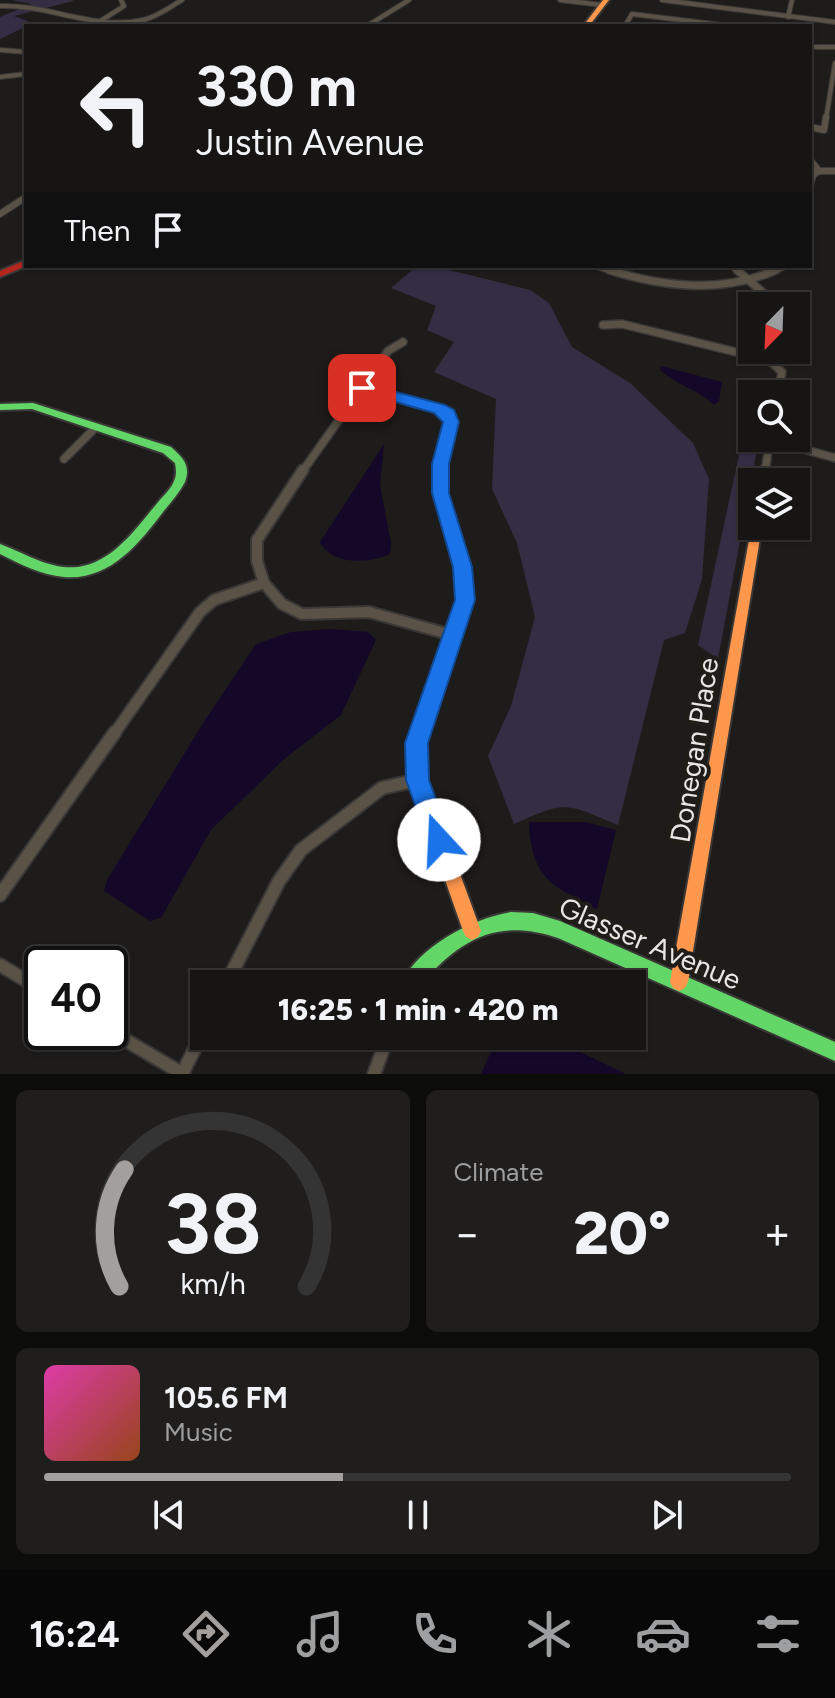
<!DOCTYPE html>
<html lang="en">
<head>
<meta charset="utf-8">
<style>
	:root { --surface:#161514; --page:#1f1e1d; --text:#f1f3f6; --muted:#9e9fa0; --line:#353434; --accent:#a29f9d }
	body { margin:0; font-family:Figtree,sans-serif; background:var(--page); color:var(--text); height:100vh; display:flex; flex-direction:column; font-size:30px; white-space:nowrap }
	* { box-sizing:border-box; margin:0 }
	p { font-size:26px; color:var(--muted) }
	.icon { flex:none; width:44px; height:44px; fill:none; stroke:currentColor; stroke-width:2; stroke-linecap:round; stroke-linejoin:round }
	.map { position:relative; height:1074px; overflow:hidden }
	.sheet { display:flex; flex-direction:column; gap:16px; padding:16px; background:#0c0c0b; flex:1 }
	.sheet>* { flex:none }
	.banner { position:absolute; left:24px; top:24px; width:788px; height:244px; border-radius:0px; box-shadow:0 2px 6px #0004,0 0 0 2px var(--line); background:#161514; color:var(--text); overflow:hidden }
	.needle { width:52px; rotate:203deg }
	.fabs { position:absolute; left:738px; top:292px; display:grid; gap:16px }
	.fabs a { display:grid; place-items:center; width:72px; height:72px; border-radius:0px; background:var(--surface); box-shadow:0 2px 6px #0004,0 0 0 2px var(--line); font-size:40px }
	.speed { position:absolute; left:24px; top:946px; display:flex; gap:16px; font-size:40px; font-weight:700; text-align:center }
	.speed>* { display:grid; place-content:center; width:104px; height:104px; border-radius:50%; background:var(--surface); box-shadow:0 2px 6px #0004,0 0 0 2px var(--line); line-height:1 }
	.speed .limit { border:4px solid #111; border-radius:12px; background:#fff; color:#111 }
	.pin { position:absolute; display:grid; place-items:center; width:68px; height:68px; color:#fff; margin:-34px; border-radius:16px; box-shadow:0 4px 12px #0006 }
	.me { position:absolute; width:88px; margin:-44px; rotate:340deg; stroke-linejoin:round; filter:drop-shadow(0 0 6px #0008) }
	.turn { display:flex; align-items:center; gap:28px; height:168px; padding:0 40px; font-size:36px }
	.turn .icon { width:104px; height:104px; stroke-width:2.5 }
	.turn b { display:block; font-size:56px; line-height:68px }
	.then { display:flex; align-items:center; height:76px; padding:0 40px; background:#0003; gap:16px; font-size:30px }
	.big { font-size:60px; font-weight:800; line-height:1.1 }
	.sheet .card { flex:1; display:flex; flex-direction:column; justify-content:center; gap:12px; min-width:0; padding:0 28px; border-radius:12px; background:var(--page) }
	.sheet .dial { align-items:center; gap:0 }
	.dial svg { height:208px; overflow:visible; fill:none; stroke:var(--line); stroke-width:7; stroke-linecap:round; text-anchor:middle }
	.dial text { fill:var(--text); stroke:none }
	.song { display:flex; align-items:center; gap:24px }
	.cover { width:96px; height:96px; border-radius:12px; background:linear-gradient(135deg,hsl(320 70% 55%),hsl(20 70% 35%)) }
	.played { height:8px; border-radius:4px; background:linear-gradient(90deg,var(--accent) 40%,var(--line) 40%) }
	.keys { display:flex; justify-content:space-around; direction:ltr }
	.heat { display:flex; justify-content:space-between; align-items:center; font-size:44px; direction:ltr }
	.sheet .tiles { flex:1; display:grid; gap:16px; grid-template-columns:1fr 1fr }
	.card:last-child { grid-column:span 2 }
	.trip { position:absolute; left:190px; top:970px; width:456px; height:80px; border-radius:0px; background:var(--surface); box-shadow:0 2px 6px #0004,0 0 0 2px var(--line); font-weight:800; line-height:80px; text-align:center }
	.menu { display:flex; height:128px; justify-content:space-around; align-items:center; background:#090808; color:var(--muted) }
	.menu .icon { width:56px; height:56px }
	.menu .on { color:var(--accent) }
	.menu b { font-size:36px; color:var(--text) }
	.map>svg:first-child { display:block }
	.green { fill:#342d44 }
	.water { fill:#140728 }
	.lines { fill:none; stroke-linecap:round; stroke-linejoin:round }
	.street-far4-casing { stroke:#3a3837; stroke-width:6 }
	.street-far3-casing { stroke:#3a3837; stroke-width:8 }
	.street-far2-casing { stroke:#3a3837; stroke-width:10 }
	.street-far1-casing { stroke:#3a3837; stroke-width:14 }
	.street-casing { stroke:#3a3837; stroke-width:16 }
	.fast-casing { stroke:#3a3837; stroke-width:4 }
	.slow-casing { stroke:#3a3837; stroke-width:4 }
	.jam-casing { stroke:#3a3837; stroke-width:4 }
	.street-far4 { stroke:#5a5247; stroke-width:4 }
	.street-far3 { stroke:#5a5247; stroke-width:6 }
	.street-far2 { stroke:#5a5247; stroke-width:7 }
	.street-far1 { stroke:#5a5247; stroke-width:10 }
	.street { stroke:#5a5247; stroke-width:12 }
	.fast { fill:#63d668; fill-rule:evenodd }
	.slow { fill:#ff974d; fill-rule:evenodd }
	.jam { fill:#b3261e; fill-rule:evenodd }
	.route { fill:#1a73e8; stroke:#114b97; stroke-width:2 }
	.labels { text-anchor:middle; dominant-baseline:central; stroke-width:8; stroke-linejoin:round; paint-order:stroke }
	.near-street-label { font-size:28px; fill:#e9e6e4; stroke:#201c18 }
</style>
</head>
<body>
<div class="map">
<svg width="835" height="1074" viewBox="0 0 835 1074">
	<rect width="100%" height="100%" fill="#1e1c1a"/>
	<!-- green -->
	<path class="green" d="M12 0H73V1L14 16 33 23 0 39V17L32 4Z
		M417 266H433L530 290 549 303 572 347 630 383 693 443 709 479 702 579 685 633 664 640 618 825C565 803 567 800 514 824L488 756 511 706 535 617 517 543 492 489 496 399 434 372 454 342 427 330 436 306 391 288Z
		M758 444 718 659 698 645 741 446Z"/>
	<!-- water -->
	<path class="water" d="M661 366 722 382 719 401 714 405C698 389 676 385 660 370Z
		M384 444 380 485 391 543 390 554C368 564 331 565 320 542Z
		M331 629 368 632 376 640 341 715 283 760 211 830 161 918 150 921 104 891 107 880 205 720 256 644 291 632Z
		M529 822H585L616 830 597 909C552 886 531 878 529 822Z
		M505 1036H547L626 1074H481L490 1054Z"/>
	<g class="lines">
		<defs>
			<path id="street-far4" d="M560 0 602 5
				M662 0 835 22
				M0 6C47 4 96 31 143 20 157 17 170 7 182 0
				M788 17 792 0
				M102 20 124 6 121 0
				M367 26 409 0
				M625 26 632 14 730 26
				M810 47H835
				M0 50 26 52
				M0 77 26 74
				M826 119 835 63"/>
			<path id="street-far3" d="M810 127 824 130 826 117
				M810 160 819 171
				M810 186 813 175 819 171H835
				M0 214 26 197
				M596 266 615 272
				M732 266 739 272
				M771 272 785 266"/>
			<path id="street-far2" d="M609 270C663 287 722 294 776 270
				M737 270 775 303
				M603 325 622 324 769 360 782 372 778 394
				M770 440 835 458
				M64 459 96 427
				M302 472 388 351 403 342
				M765 472 770 438"/>
			<path id="street-far1" d="M303 470 257 540V561L264 583 282 604 302 614 369 612 452 635
				M763 482 765 470
				M114 734 200 612 214 600 264 583"/>
			<path id="street" d="M0 895 115 732
				M0 965 42 990
				M226 984 279 881 301 850 382 788 418 780
				M110 1031 183 1074
				M182 1074 204 1030
				M374 1074 388 1036"/>
			<path id="fast" d="M362 385 443 407 452 411 456 422 447 464 446 493 469 567 471 600 423 743 426 780 435 806 432 811 427 814 422 811 410 780 409 743 459 600 457 567 434 493 435 464 446 422 444 416 435 412 358 390V386Z
				M33 403 171 447C183 458 191 465 185 482 179 493 171 502 163 512 139 544 109 581 64 577 41 575 20 564 0 554V544C25 553 49 570 78 567 114 562 137 527 159 501 164 495 171 489 174 481 177 475 176 469 175 463L163 453 32 409 0 410V404Z
				M511 912 533 913 560 921 835 1042V1061L558 938C499 918 460 938 422 984H401C417 947 473 918 511 912Z"/>
			<path id="slow" d="M603 0H609L589 26H583Z
				M752 523V526H762L688 982 685 988 679 991 673 988 670 982Z
				M427 798 432 801 435 806 481 931 478 937 472 940 466 937 463 931 419 806 422 801Z"/>
			<path id="jam" d="M26 260V266L0 277V271Z"/>
		</defs>
		<!-- street-far4 casing -->
		<use href="#street-far4" class="street-far4-casing"/>
		<!-- street-far3 casing -->
		<use href="#street-far3" class="street-far3-casing"/>
		<!-- street-far2 casing -->
		<use href="#street-far2" class="street-far2-casing"/>
		<!-- street-far1 casing -->
		<use href="#street-far1" class="street-far1-casing"/>
		<!-- street casing -->
		<use href="#street" class="street-casing"/>
		<!-- fast casing -->
		<use href="#fast" class="fast-casing"/>
		<!-- slow casing -->
		<use href="#slow" class="slow-casing"/>
		<!-- jam casing -->
		<use href="#jam" class="jam-casing"/>
		<!-- street-far4 -->
		<use href="#street-far4" class="street-far4"/>
		<!-- street-far3 -->
		<use href="#street-far3" class="street-far3"/>
		<!-- street-far2 -->
		<use href="#street-far2" class="street-far2"/>
		<!-- street-far1 -->
		<use href="#street-far1" class="street-far1"/>
		<!-- street -->
		<use href="#street" class="street"/>
		<!-- fast -->
		<use href="#fast" class="fast"/>
		<!-- slow -->
		<use href="#slow" class="slow"/>
		<!-- jam -->
		<use href="#jam" class="jam"/>
	</g>
	<!-- route -->
	<path class="route" d="M362 383 445 405 454 410 459 422 449 464V493L472 567 475 600 428 743 429 780 451 840 448 849 439 852 431 849 406 780 405 743 455 600 453 567 432 493V464L443 422 434 413 357 391V384Z"/>
	<g class="labels">
		<!-- near-street labels -->
		<g class="near-street-label">
			<text transform="translate(694 750) rotate(-81)">Donegan Place</text>
			<text transform="translate(650 943) rotate(23)">Glasser Avenue</text>
		</g>
	</g>
</svg>
<div class="fabs">
<a><svg class="needle" viewBox="-14 -14 28 28"><path d="M0-13l5 13h-10z" fill="#e53935"/><path d="M0 13l5-13h-10z" fill="#9e9fa0"/></svg></a>
<a><svg class="icon" aria-label="search" viewBox="0 0 24 24"><circle cx="10" cy="10" r="6"/><path d="M15 15l6 6"/></svg></a>
<a><svg class="icon" aria-label="layers" viewBox="0 0 24 24"><path d="M12 4l9 5-9 5-9-5zM3 14l9 5 9-5"/></svg></a>
</div>
<div class="speed"><div class="limit">40</div></div>
<div class="pin" style="left:362px;top:388px;background:#d93025"><svg class="icon" aria-label="arrive" viewBox="0 0 24 24"><path d="M6 21V4h12l-3 4 3 4H6"/></svg></div>
<svg class="me" style="left:439px;top:840px" viewBox="-20 -20 40 40"><circle r="19" fill="#fff"/><path d="M0-13L10 11 0 6-10 11z" fill="#1a73e8"/></svg>
<div class="trip">16:25 · 1 min · 420 m</div>
<div class="banner">
<div class="turn"><svg class="icon" aria-label="left" viewBox="0 0 24 24"><path d="M17 20v-9H6M10 6l-5 5 5 5"/></svg><div><b>330 m</b>Justin Avenue</div></div>
<div class="then">Then<svg class="icon" aria-label="arrive" viewBox="0 0 24 24"><path d="M6 21V4h12l-3 4 3 4H6"/></svg></div>
</div>
</div>
<section class="sheet">
<div class="tiles">
<div class="card dial"><svg viewBox="0 0 100 80">
<path d="M14 69A42 42 0 1 1 86 69"/>
<path d="M14 69A42 42 0 0 1 16 24" stroke="#a29f9d"/>
<text x="50" y="56" font-size="32" font-weight="700">38</text>
<text x="50" y="72" font-size="11">km/h</text>
</svg></div>
<div class="card"><p>Climate</p>
<div class="heat"><a>−</a><b class="big">20°</b><a>+</a></div>
</div>
<div class="card">
<div class="song"><i class="cover"></i><div><b>105.6 FM</b><p>Music</p></div></div>
<div class="played"></div>
<div class="keys"><svg class="icon" aria-label="previous" viewBox="0 0 24 24"><path d="M18 5L8 12l10 7zM5 5v14"/></svg><svg class="icon" aria-label="pause" viewBox="0 0 24 24"><path d="M8 5v14M16 5v14"/></svg><svg class="icon" aria-label="next" viewBox="0 0 24 24"><path d="M6 5l10 7-10 7zM19 5v14"/></svg></div>
</div>
</div>
</section>
<nav class="menu">
<b>16:24</b>
<svg class="icon on" aria-label="directions" viewBox="0 0 24 24"><path d="M12 3l9 9-9 9-9-9zM9 14v-3h6M13 9l2 2-2 2"/></svg>
<svg class="icon" aria-label="music" viewBox="0 0 24 24"><path d="M9 18V5l10-2v13"/><circle cx="6" cy="18" r="3"/><circle cx="16" cy="16" r="3"/></svg>
<svg class="icon" aria-label="phone" viewBox="0 0 24 24"><path d="M5 4h4l2 5-3 2q2 4 5 5l2-3 5 2v4C11 20 4 13 5 4z"/></svg>
<svg class="icon" aria-label="climate" viewBox="0 0 24 24"><path d="M12 3v18M4 7l16 10M4 17L20 7"/></svg>
<svg class="icon" aria-label="car" viewBox="0 0 24 24"><path d="M5 17H2v-5l4-1 3-4h7l3 4 3 1v5h-3M9 17h6M6 11h13"/><circle cx="7" cy="17" r="2"/><circle cx="17" cy="17" r="2"/></svg>
<svg class="icon" aria-label="filters" viewBox="0 0 24 24"><path d="M4 7h16M4 17h16"/><circle cx="9" cy="7" r="2"/><circle cx="15" cy="17" r="2"/></svg>
</nav>
</body>
</html>
